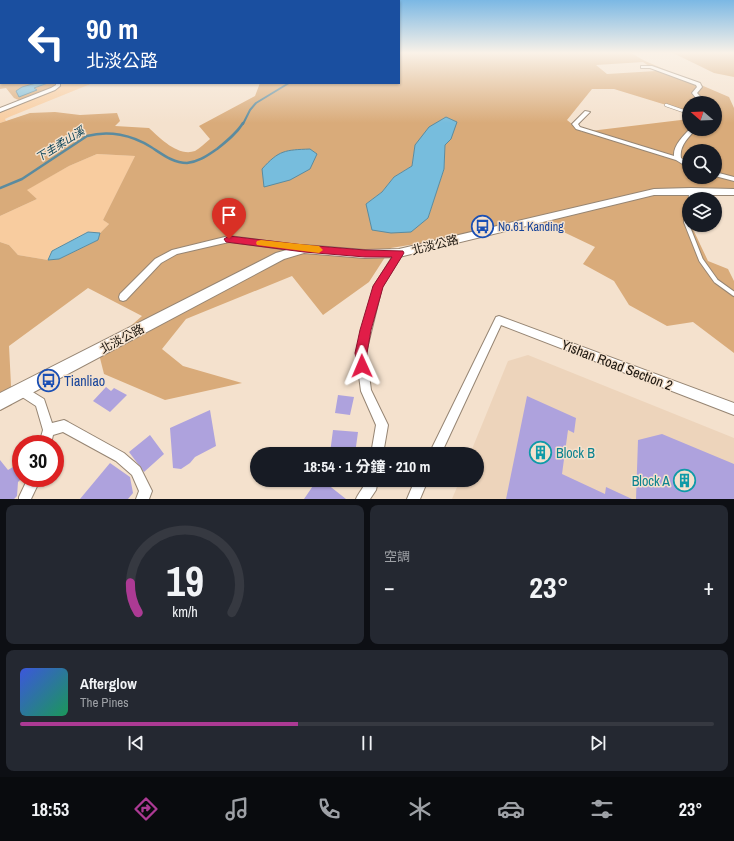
<!DOCTYPE html>
<html lang="zh-TW">
<head>
<meta charset="utf-8">
<style>
	:root { --surface:#171b24; --page:#242831; --text:#f1f3f6; --muted:#9ea1a6; --line:#363941; --accent:#ac3a94 }
	body { margin:0; font-family:"Archivo Narrow","Noto Sans TC",sans-serif; background:var(--page); color:var(--text); height:100vh; display:flex; flex-direction:column; font-size:15px; white-space:nowrap }
	* { box-sizing:border-box; margin:0 }
	p { font-size:13px; color:var(--muted) }
	.icon { flex:none; width:22px; height:22px; fill:none; stroke:currentColor; stroke-width:2; stroke-linecap:round; stroke-linejoin:round }
	.map { position:relative; height:499px; overflow:hidden }
	.sheet { display:flex; flex-direction:column; gap:6px; padding:6px; background:#0d0f14; flex:1 }
	.sheet>* { flex:none }
	.hud { position:absolute; left:0px; top:0px; width:400px; height:84px; box-shadow:0 1px 3px #0004; background:#1a4fa0; color:#fff; overflow:hidden }
	.needle { width:26px; rotate:289deg }
	.buttons { position:absolute; left:682px; top:96px; display:grid; gap:8px }
	.buttons a { display:grid; place-items:center; width:40px; height:40px; border-radius:50%; background:var(--surface); box-shadow:0 1px 3px #0004; font-size:20px }
	.speed { position:absolute; left:12px; top:435px; display:flex; gap:8px; font-size:20px; font-weight:700; text-align:center }
	.speed>* { display:grid; place-content:center; width:52px; height:52px; border-radius:50%; background:var(--surface); box-shadow:0 1px 3px #0004; line-height:1 }
	.speed .limit { border:6px solid #d22; background:#fff; color:#111 }
	.pin { position:absolute; display:grid; place-items:center; width:34px; height:34px; color:#fff; margin:-41px -17px; border-radius:50% 50% 50% 0; rotate:-45deg; box-shadow:0 0 4px #0007 }
	.pin .icon { rotate:45deg }
	.me { position:absolute; width:44px; margin:-22px; rotate:359deg; stroke-linejoin:round; filter:drop-shadow(0 0 3px #0008) }
	.turn { display:flex; align-items:center; gap:14px; height:84px; padding:0 20px; font-size:18px }
	.turn .icon { width:52px; height:52px; stroke-width:2.5 }
	.turn b { display:block; font-size:28px; line-height:34px }
	.big { font-size:30px; font-weight:700; line-height:1.1 }
	.sheet .tile { flex:1; display:flex; flex-direction:column; justify-content:center; gap:6px; min-width:0; padding:0 14px; border-radius:8px; background:var(--page) }
	.sheet .dial { align-items:center; gap:0 }
	.dial svg { height:104px; overflow:visible; fill:none; stroke:var(--line); stroke-width:7; stroke-linecap:round; text-anchor:middle }
	.dial text { fill:var(--text); stroke:none }
	.song { display:flex; align-items:center; gap:12px }
	.cover { width:48px; height:48px; border-radius:6px; background:linear-gradient(135deg,hsl(230 70% 55%),hsl(150 70% 35%)) }
	.played { height:4px; border-radius:2px; background:linear-gradient(90deg,var(--accent) 40%,var(--line) 40%) }
	.keys { display:flex; justify-content:space-around; direction:ltr }
	.heat { display:flex; justify-content:space-between; align-items:center; font-size:22px; direction:ltr }
	.sheet .tiles { flex:1; display:grid; gap:6px; grid-template-columns:1fr 1fr }
	.tile:last-child { grid-column:span 2 }
	.trip { position:absolute; left:250px; top:447px; width:234px; height:40px; border-radius:20px; background:var(--surface); box-shadow:0 1px 3px #0004; font-weight:700; line-height:40px; text-align:center }
	.dock { display:flex; height:64px; justify-content:space-around; align-items:center; background:#090b0e; color:var(--muted) }
	.dock .icon { width:28px; height:28px }
	.dock .selected { color:var(--accent) }
	.dock b { font-size:18px; color:var(--text) }
	.map>svg:first-child { display:block }
	.built { fill:#edd4bb }
	.green { fill:#f8cc9f }
	.forest { fill:#d9ab7a; fill-rule:evenodd }
	.water { fill:#77bddd; stroke:#5b8b9f }
	.lines { fill:none; stroke-linecap:round; stroke-linejoin:round }
	.stream-far1 { stroke:#5b8b9f; stroke-width:2 }
	.stream { stroke:#5b8b9f; stroke-width:2.5 }
	.building { fill:#aea2dd }
	.lane-far2-casing { stroke:#968573; stroke-width:3.5 }
	.lane-far1-casing { stroke:#968573; stroke-width:4.5 }
	.lane-casing { stroke:#968573; stroke-width:6 }
	.street-casing { stroke:#968573; stroke-width:2 }
	.primary-casing { stroke:#968573; stroke-width:2 }
	.lane-far2 { stroke:#fff; stroke-width:2.5 }
	.lane-far1 { stroke:#fff; stroke-width:3 }
	.lane { stroke:#fff; stroke-width:4 }
	.street { fill:#fff; fill-rule:evenodd }
	.primary { fill:#fff; fill-rule:evenodd }
	.route { fill:#e11d48; stroke:#92132f }
	.slow { fill:#f59e0b }
	.labels { text-anchor:middle; dominant-baseline:central; stroke-width:3; stroke-linejoin:round; paint-order:stroke }
	.far-water-label { font-size:11px; font-style:italic; fill:#003d53; stroke:#f4e1cd }
	.transit-label { font-size:12px; fill:#164399; stroke:#f4e1cd; text-anchor:start }
	.street-label { font-size:12px; fill:#1b150e; stroke:#f4e1cd }
	.near-street-label { font-size:14px; fill:#1b150e; stroke:#f4e1cd }
	.near-transit-label { font-size:14px; fill:#164399; stroke:#f4e1cd; text-anchor:start }
	.near-culture-label { font-size:14px; fill:#0d838f; stroke:#f4e1cd; text-anchor:start }
</style>
</head>
<body>
<div class="map">
<svg width="734" height="499" viewBox="0 0 734 499">
	<rect width="100%" height="100%" fill="#f4e1cd"/>
	<!-- built -->
	<path class="built" d="M528 355 734 438V499H452L460 480H477V454H470L508 361Z"/>
	<!-- green -->
	<path class="green" d="M59 83H93L9 117 5 119 6 121 0 123V110Z
		M97 154 135 156 103 220 109 224 100 233 87 232 52 251 48 260 18 255 9 245 0 242V216L37 199 26 190 69 166Z"/>
	<!-- forest -->
	<path class="forest" d="M399 53H631L645 61 729 97 734 108V194L692 193V199H689V225H691L708 261 728 269 734 281V353L693 322 667 326 629 305 614 281 583 264 595 247 551 226 529 219 440 240 391 248 369 282 323 315 292 276 186 319 162 349 183 366 242 383 165 400 104 374 99 354 142 316 88 288 9 346 12 405 0 411V242L9 245 18 255 48 260 59 259 98 240 100 233 109 224 103 220 135 156 97 154 69 166 27 190 37 199 0 216V123L30 113 55 112 80 115 117 113 120 121 115 126 149 128C160 138 178 157 195 151 200 148 205 143 210 139L199 126 255 96 260 83H399ZM643 62 656 71 607 74 596 65ZM592 89H614L689 112V103H715V129H689V119L582 132 567 120ZM451 139 445 145 444 169 428 218 366 204 382 192 394 177 412 166 415 145ZM689 151H715V177H689Z
		M673 53H734V77L714 73Z
		M0 82 36 83 22 87 37 90 34 88 48 83H59V86L23 102 14 98 6 88 0 89Z"/>
	<!-- water -->
	<path class="water" d="M36 83H48L34 88 37 90 19 97 16 91 22 87Z
		M446 117 457 122 451 139 445 145 444 169 428 218 411 232 391 233 372 230 366 204 382 192 394 177 412 166 415 145 429 127Z
		M310 149 317 154 310 169 290 180 264 187 262 169C279 150 285 150 310 149Z
		M88 232 100 233 98 240 59 259 48 260 52 251Z"/>
	<g class="lines">
		<!-- stream-far1 -->
		<path class="stream-far1" d="M243 124 250 110 256 103 289 83"/>
		<!-- stream -->
		<path class="stream" d="M0 188 22 179 87 136C109 130 132 135 151 147 162 154 173 163 187 163 199 162 208 155 217 149 227 141 237 133 243 123"/>
	</g>
	<!-- building -->
	<path class="building" d="M106 387 111 391 114 388 127 395 110 412 93 401Z
		M338 395 354 397 350 415 335 413Z
		M527 396 576 418 574 433 568 430 562 474 605 494 606 487 632 499H506Z
		M210 410 216 446 195 457 190 463 181 469 173 468 170 428Z
		M333 430 358 432 355 454 330 453Z
		M662 434 734 464V499H636L638 440Z
		M150 435 164 454 144 472 129 452Z
		M0 460 8 470 21 462V479L18 482 17 496 14 499H0Z
		M110 463 130 477 133 493 128 499H80Z
		M317 480H322L346 499H304Z"/>
	<g class="lines">
		<defs>
			<path id="lane-far2" d="M666 105 689 113"/>
			<path id="lane-far1" d="M690 199 691 191
				M687 216 689 205"/>
			<path id="lane" d="M687 215 686 222 701 260 716 281 734 294"/>
			<path id="street" d="M643 66H652L700 83 702 87 697 93 706 103H700L692 93 697 87 696 85 650 68H641V66Z
				M56 83H60V86L55 90 0 112V108L51 88 56 85Z
				M585 111 590 112 578 124 580 127 674 156C673 146 683 136 690 129H696C688 138 679 146 681 158L689 163V168L676 160 576 129 572 124Z
				M715 172 734 177V181L715 176Z
				M229 236 304 246 308 249 304 252 229 242 177 254 161 263 126 300 123 301 120 300 119 297 120 294 155 259 172 250Z
				M399 250 403 253 382 287 366 353 371 390 388 425 383 454H371L376 425 361 391 356 353 374 286 396 251Z
				M499 316 734 403V415L501 325 441 454H429L496 317Z
				M23 386 44 399 52 423 64 420 68 422 124 453 140 467 152 491 149 499H136L139 491 132 475 116 461 63 432 53 435 51 444H39L43 430 36 406 19 395 18 391 19 387Z
				M28 478H41L31 499H19V497Z
				M366 480H378L376 490 370 499H356C359 492 364 488 366 480Z
				M415 480H428L420 499H407Z"/>
			<path id="primary" d="M691 188 734 189V195H654L399 257 365 258 304 253 284 259 0 410V393L276 253 304 245 365 250 399 249 654 189Z"/>
		</defs>
		<!-- lane-far2 casing -->
		<use href="#lane-far2" class="lane-far2-casing"/>
		<!-- lane-far1 casing -->
		<use href="#lane-far1" class="lane-far1-casing"/>
		<!-- lane casing -->
		<use href="#lane" class="lane-casing"/>
		<!-- street casing -->
		<use href="#street" class="street-casing"/>
		<!-- primary casing -->
		<use href="#primary" class="primary-casing"/>
		<!-- lane-far2 -->
		<use href="#lane-far2" class="lane-far2"/>
		<!-- lane-far1 -->
		<use href="#lane-far1" class="lane-far1"/>
		<!-- lane -->
		<use href="#lane" class="lane"/>
		<!-- street -->
		<use href="#street" class="street"/>
		<!-- primary -->
		<use href="#primary" class="primary"/>
	</g>
	<!-- sky -->
	<linearGradient id="sky" x2="0" y2="1"><stop stop-color="#7bb8e4"/><stop offset="0.43" stop-color="#faf2e8"/><stop offset="1" stop-color="#faf2e8" stop-opacity="0"/></linearGradient>
	<rect width="734" height="123" fill="url(#sky)"/>
	<!-- route -->
	<path class="route" d="M229 236 304 245 365 250 403 251 404 253 383 287 371 330 367 353 368 366 367 369 362 371 358 369 355 353 360 330 373 286 392 257H365L304 252 226 242 224 239Z"/>
	<!-- slow -->
	<path class="slow" d="M261 240 319 246 323 250 319 253 257 245 256 243 257 241Z"/>
	<!-- icons -->
	<defs>
		<symbol id="bus-ring" viewBox="-11 -11 22 22"><circle r="9.5" fill="#f4e1cd" stroke="#1a4fb4" stroke-width="1.5"/><path d="M-5-6H5V4H4V6H2V4H-2V6H-4V4H-5ZM-3.5-4V0h7V-4ZM-3.5 1.2v1.5H-2V1.2ZM2 1.2v1.5H3.5V1.2Z" fill="#1a4fb4"/></symbol>
		<symbol id="building-ring" viewBox="-11 -11 22 22"><circle r="9.5" fill="#f4e1cd" stroke="#0f9aa8" stroke-width="1.5"/><path d="M-4-6H4V6H1V3H-1V6H-4ZM-2.5-4.3h1.7v1.8h-1.7ZM.8-4.3h1.7v1.8H.8ZM-2.5-1h1.7V.8h-1.7ZM.8-1h1.7V.8H.8Z" fill="#0f9aa8"/></symbol>
	</defs>
	<g fill-rule="evenodd">
		<use href="#bus-ring" x="470" y="214" width="25" height="25"/>
		<use href="#bus-ring" x="36" y="368" width="25" height="25"/>
		<use href="#building-ring" x="528" y="440" width="25" height="25"/>
		<use href="#building-ring" x="672" y="468" width="25" height="25"/>
	</g>
	<g class="labels">
		<!-- far-water labels -->
		<g class="far-water-label">
			<text transform="translate(60 144) rotate(-32)">下圭柔山溪</text>
		</g>
		<!-- transit labels -->
		<g class="transit-label">
			<text x="498" y="227">No.61 Kanding</text>
		</g>
		<!-- street labels -->
		<g class="street-label">
			<text transform="translate(435 245) rotate(-14)">北淡公路</text>
			<text transform="translate(122 339) rotate(-28)">北淡公路</text>
		</g>
		<!-- near-street labels -->
		<g class="near-street-label">
			<text transform="translate(617 365) rotate(21)">Yishan Road Section 2</text>
		</g>
		<!-- near-transit labels -->
		<g class="near-transit-label">
			<text x="64" y="381">Tianliao</text>
		</g>
		<!-- near-culture labels -->
		<g class="near-culture-label">
			<text x="556" y="453">Block B</text>
			<text x="670" y="481" text-anchor="end">Block A</text>
		</g>
	</g>
</svg>
<div class="buttons">
<a><svg class="needle" viewBox="-14 -14 28 28"><path d="M0-13l5 13h-10z" fill="#e53935"/><path d="M0 13l5-13h-10z" fill="#9ea1a6"/></svg></a>
<a><svg class="icon" aria-label="search" viewBox="0 0 24 24"><circle cx="10" cy="10" r="6"/><path d="M15 15l6 6"/></svg></a>
<a><svg class="icon" aria-label="layers" viewBox="0 0 24 24"><path d="M12 4l9 5-9 5-9-5zM3 14l9 5 9-5"/></svg></a>
</div>
<div class="speed"><div class="limit">30</div></div>
<div class="pin" style="left:229px;top:239px;background:#d93025"><svg class="icon" aria-label="arrive" viewBox="0 0 24 24"><path d="M6 21V4h12l-3 4 3 4H6"/></svg></div>
<svg class="me" style="left:362px;top:366px" viewBox="-20 -20 40 40"><path d="M0-17L14 15 0 8-14 15z" fill="#e11d48" stroke="#fff" stroke-width="4"/></svg>
<div class="trip">18:54 · 1 分鐘 · 210 m</div>
<div class="hud">
<div class="turn"><svg class="icon" aria-label="left" viewBox="0 0 24 24"><path d="M17 20v-9H6M10 6l-5 5 5 5"/></svg><div><b>90 m</b>北淡公路</div></div>
</div>
</div>
<section class="sheet">
<div class="tiles">
<div class="tile dial"><svg viewBox="0 0 100 80">
<path d="M14 69A42 42 0 1 1 86 69"/>
<path d="M14 69A42 42 0 0 1 8 46" stroke="#ac3a94"/>
<text x="50" y="56" font-size="32" font-weight="700">19</text>
<text x="50" y="72" font-size="11">km/h</text>
</svg></div>
<div class="tile"><p>空調</p>
<div class="heat"><a>−</a><b class="big">23°</b><a>+</a></div>
</div>
<div class="tile">
<div class="song"><i class="cover"></i><div><b>Afterglow</b><p>The Pines</p></div></div>
<div class="played"></div>
<div class="keys"><svg class="icon" aria-label="previous" viewBox="0 0 24 24"><path d="M18 5L8 12l10 7zM5 5v14"/></svg><svg class="icon" aria-label="pause" viewBox="0 0 24 24"><path d="M8 5v14M16 5v14"/></svg><svg class="icon" aria-label="next" viewBox="0 0 24 24"><path d="M6 5l10 7-10 7zM19 5v14"/></svg></div>
</div>
</div>
</section>
<nav class="dock">
<b>18:53</b>
<svg class="icon selected" aria-label="directions" viewBox="0 0 24 24"><path d="M12 3l9 9-9 9-9-9zM9 14v-3h6M13 9l2 2-2 2"/></svg>
<svg class="icon" aria-label="music" viewBox="0 0 24 24"><path d="M9 18V5l10-2v13"/><circle cx="6" cy="18" r="3"/><circle cx="16" cy="16" r="3"/></svg>
<svg class="icon" aria-label="phone" viewBox="0 0 24 24"><path d="M5 4h4l2 5-3 2q2 4 5 5l2-3 5 2v4C11 20 4 13 5 4z"/></svg>
<svg class="icon" aria-label="climate" viewBox="0 0 24 24"><path d="M12 3v18M4 7l16 10M4 17L20 7"/></svg>
<svg class="icon" aria-label="car" viewBox="0 0 24 24"><path d="M5 17H2v-5l4-1 3-4h7l3 4 3 1v5h-3M9 17h6M6 11h13"/><circle cx="7" cy="17" r="2"/><circle cx="17" cy="17" r="2"/></svg>
<svg class="icon" aria-label="filters" viewBox="0 0 24 24"><path d="M4 7h16M4 17h16"/><circle cx="9" cy="7" r="2"/><circle cx="15" cy="17" r="2"/></svg>
<b>23°</b>
</nav>
</body>
</html>
